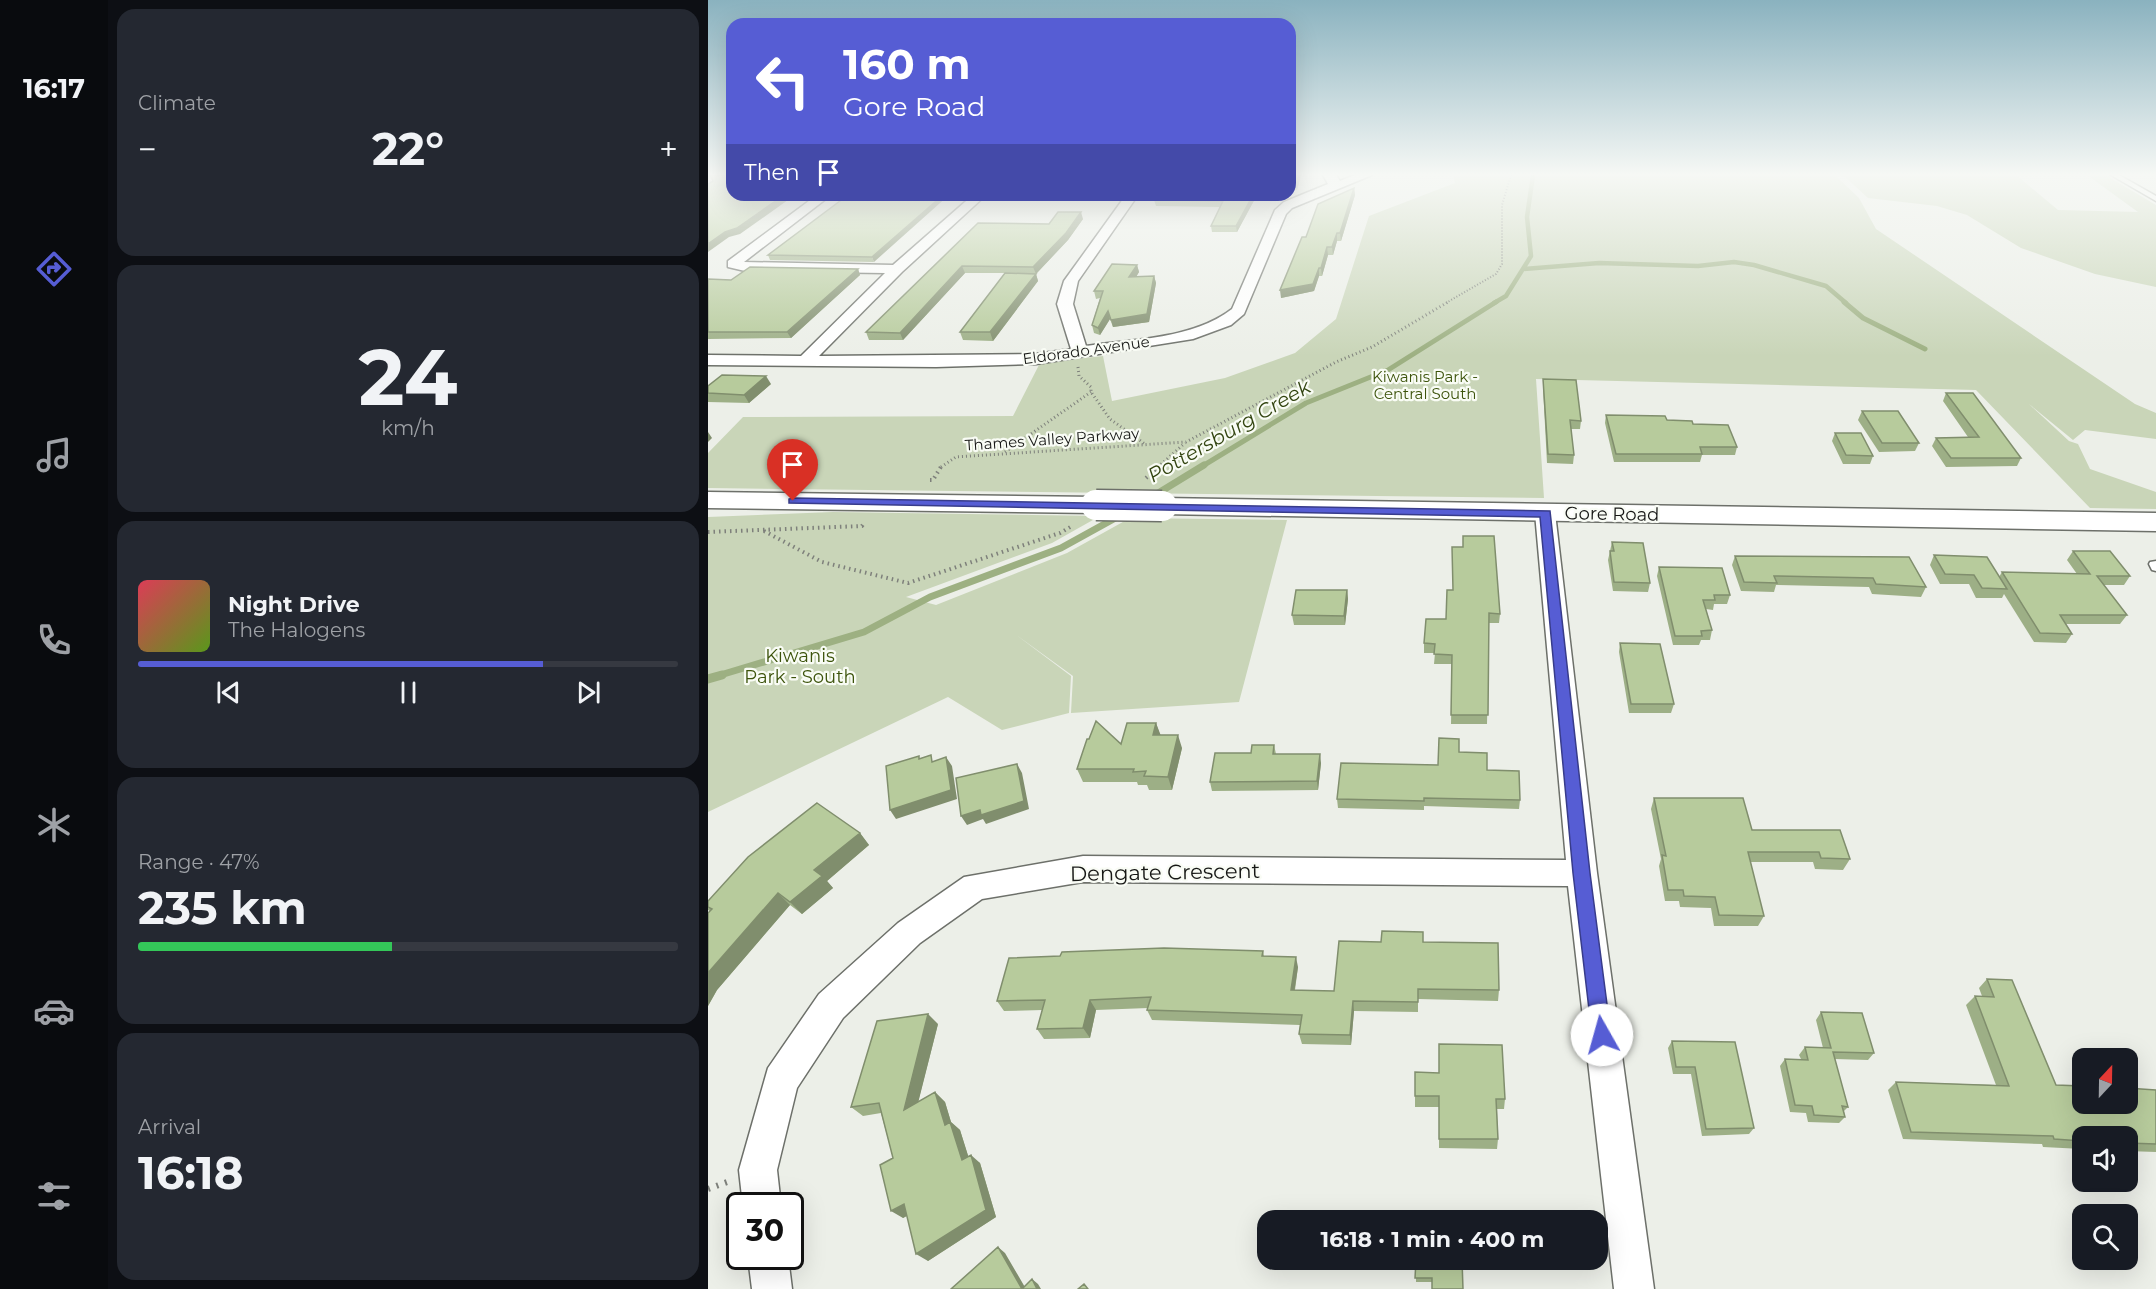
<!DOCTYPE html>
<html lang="en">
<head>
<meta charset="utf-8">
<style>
	:root { --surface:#171b24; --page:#242831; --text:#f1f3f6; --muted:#9ea1a6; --line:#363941; --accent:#565dd4 }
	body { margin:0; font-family:Montserrat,sans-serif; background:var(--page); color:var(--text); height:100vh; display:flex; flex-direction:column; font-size:22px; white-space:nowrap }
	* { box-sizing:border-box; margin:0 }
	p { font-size:20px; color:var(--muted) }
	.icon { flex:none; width:33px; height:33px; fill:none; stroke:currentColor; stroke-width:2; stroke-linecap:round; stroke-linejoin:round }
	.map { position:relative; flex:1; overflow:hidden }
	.panel { display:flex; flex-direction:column; gap:9px; padding:9px; background:#0d0f14; width:600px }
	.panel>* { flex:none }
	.guide { position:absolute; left:18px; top:18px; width:570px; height:183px; border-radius:18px; box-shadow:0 6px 24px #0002; background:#565dd4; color:#fff; overflow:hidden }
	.needle { width:39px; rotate:22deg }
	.fabs { position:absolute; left:1364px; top:1048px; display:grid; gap:12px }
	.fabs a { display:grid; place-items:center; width:66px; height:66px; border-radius:12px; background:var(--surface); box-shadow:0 6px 24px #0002; font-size:30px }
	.speed { position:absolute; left:18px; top:1192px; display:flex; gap:12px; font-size:30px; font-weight:700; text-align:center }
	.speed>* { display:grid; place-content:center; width:78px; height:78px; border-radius:50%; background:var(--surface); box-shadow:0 6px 24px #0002; line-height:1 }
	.speed .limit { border:3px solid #111; border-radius:9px; background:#fff; color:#111 }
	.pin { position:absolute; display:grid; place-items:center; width:51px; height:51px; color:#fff; margin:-62px -26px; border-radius:50% 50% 50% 0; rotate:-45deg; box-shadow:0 0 6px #0007 }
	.pin .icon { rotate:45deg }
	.me { position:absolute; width:66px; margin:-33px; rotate:353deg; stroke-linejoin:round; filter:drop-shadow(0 0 4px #0008) }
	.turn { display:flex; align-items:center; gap:21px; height:126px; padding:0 18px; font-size:27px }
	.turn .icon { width:78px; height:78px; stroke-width:2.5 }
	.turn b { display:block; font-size:42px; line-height:51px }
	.then { display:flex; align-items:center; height:57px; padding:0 18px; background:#0003; gap:12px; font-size:22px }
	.big { font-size:45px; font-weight:700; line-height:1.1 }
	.panel .card { flex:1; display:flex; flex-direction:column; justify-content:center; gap:9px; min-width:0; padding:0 21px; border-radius:18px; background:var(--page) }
	.panel .dial { align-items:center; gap:0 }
	.dial b { font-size:78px; line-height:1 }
	.song { display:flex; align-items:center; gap:18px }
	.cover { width:72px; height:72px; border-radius:9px; background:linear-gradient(135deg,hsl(350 70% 55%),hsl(90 70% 35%)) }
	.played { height:6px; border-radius:3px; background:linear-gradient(90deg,var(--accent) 75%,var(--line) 75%) }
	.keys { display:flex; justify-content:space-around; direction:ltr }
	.heat { display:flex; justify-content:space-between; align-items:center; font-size:33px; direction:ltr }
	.charge { height:9px; border-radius:4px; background:linear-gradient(90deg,#34c759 47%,var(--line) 0) }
	.trip { position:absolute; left:549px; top:1210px; width:351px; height:60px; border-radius:18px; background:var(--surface); box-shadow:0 6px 24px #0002; font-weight:700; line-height:60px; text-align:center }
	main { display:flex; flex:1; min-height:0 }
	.menu { display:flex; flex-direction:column; width:108px; justify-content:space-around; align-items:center; background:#090b0e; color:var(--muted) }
	.menu .icon { width:42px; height:42px }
	.menu .selected { color:var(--accent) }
	.menu b { font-size:27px; color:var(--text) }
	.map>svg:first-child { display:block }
	.green { fill:#c9d5b8 }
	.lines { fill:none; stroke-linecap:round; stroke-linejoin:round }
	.stream-far3 { stroke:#9db082; stroke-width:4.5 }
	.stream-far2 { stroke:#9db082; stroke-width:5 }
	.stream-far1 { stroke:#9db082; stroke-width:7 }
	.stream { stroke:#9db082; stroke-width:9 }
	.service-casing { stroke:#6d706a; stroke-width:3 }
	.minor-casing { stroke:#6d706a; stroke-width:3 }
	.secondary-casing { stroke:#6d706a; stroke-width:3 }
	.path-far3 { stroke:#7e807b; stroke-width:2; stroke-dasharray:1 2; stroke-linecap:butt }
	.path-far2 { stroke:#7e807b; stroke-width:3; stroke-dasharray:1 3; stroke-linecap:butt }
	.path-far1 { stroke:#7e807b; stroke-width:4; stroke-dasharray:1.5 4; stroke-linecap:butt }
	.path { stroke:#7e807b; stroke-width:6; stroke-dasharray:2 7; stroke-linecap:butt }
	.service { fill:#fff; fill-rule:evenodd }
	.minor { fill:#fff; fill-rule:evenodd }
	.secondary { fill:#fff; fill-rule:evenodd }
	.secondary-bridge-casing { stroke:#6d706a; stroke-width:33; stroke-linecap:butt }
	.secondary-bridge { stroke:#fff; stroke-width:30 }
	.wall { fill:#9daf86 }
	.shaded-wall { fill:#808e6d }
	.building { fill:#b7cb9c; stroke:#808e6d; stroke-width:1.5 }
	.route { fill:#565dd4; stroke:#383c8a; stroke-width:1.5 }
	.labels { text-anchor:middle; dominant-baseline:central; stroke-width:4.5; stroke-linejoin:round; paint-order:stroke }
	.far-street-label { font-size:15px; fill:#161715; stroke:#f9fcf5 }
	.far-park-label { font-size:15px; fill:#3c530b; stroke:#f9fcf5 }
	.street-label { font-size:18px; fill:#161715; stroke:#f9fcf5 }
	.park-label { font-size:18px; fill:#3c530b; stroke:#f9fcf5 }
	.water-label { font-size:20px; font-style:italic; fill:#334511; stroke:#f9fcf5 }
	.near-street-label { font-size:21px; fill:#161715; stroke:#f9fcf5 }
</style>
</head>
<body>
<main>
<nav class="menu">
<b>16:17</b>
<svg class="icon selected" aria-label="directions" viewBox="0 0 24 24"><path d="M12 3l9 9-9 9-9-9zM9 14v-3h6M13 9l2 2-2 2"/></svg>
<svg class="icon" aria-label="music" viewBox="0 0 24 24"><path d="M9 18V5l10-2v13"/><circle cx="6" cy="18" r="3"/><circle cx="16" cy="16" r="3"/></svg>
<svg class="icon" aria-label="phone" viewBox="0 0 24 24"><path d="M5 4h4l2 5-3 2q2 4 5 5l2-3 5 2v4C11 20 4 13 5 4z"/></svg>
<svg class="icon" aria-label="climate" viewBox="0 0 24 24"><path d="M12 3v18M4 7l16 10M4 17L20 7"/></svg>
<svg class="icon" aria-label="car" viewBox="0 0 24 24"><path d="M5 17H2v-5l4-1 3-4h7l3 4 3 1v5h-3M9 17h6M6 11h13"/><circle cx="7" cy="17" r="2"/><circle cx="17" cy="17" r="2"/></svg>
<svg class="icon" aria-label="filters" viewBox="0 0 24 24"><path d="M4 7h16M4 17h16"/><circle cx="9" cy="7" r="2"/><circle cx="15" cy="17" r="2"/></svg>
</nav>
<section class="panel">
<div class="card"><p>Climate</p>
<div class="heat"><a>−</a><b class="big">22°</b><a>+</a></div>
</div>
<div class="card dial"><b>24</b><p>km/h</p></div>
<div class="card">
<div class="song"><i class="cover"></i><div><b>Night Drive</b><p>The Halogens</p></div></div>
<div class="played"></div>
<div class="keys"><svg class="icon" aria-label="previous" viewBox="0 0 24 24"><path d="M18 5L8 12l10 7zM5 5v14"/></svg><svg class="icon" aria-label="pause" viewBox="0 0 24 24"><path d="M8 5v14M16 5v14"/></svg><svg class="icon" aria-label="next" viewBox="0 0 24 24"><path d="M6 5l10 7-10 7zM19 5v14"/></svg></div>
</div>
<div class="card"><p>Range · 47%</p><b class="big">235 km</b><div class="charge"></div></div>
<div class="card"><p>Arrival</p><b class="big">16:18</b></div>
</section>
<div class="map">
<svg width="1448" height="1289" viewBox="0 0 1448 1289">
	<rect width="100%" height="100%" fill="#ecefe8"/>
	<!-- green -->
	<path class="green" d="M745 175H1127L1151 198 1168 229 1427 404 1448 413V439L1377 430 1365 440 1321 404 1361 441 1370 444 1382 469 1448 492V509L1382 508 1268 390 828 379 836 498 0 488V453L35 417 305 416 332 363 395 356 404 401 517 378 587 353 628 319 661 216 747 183Z
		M1135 175H1308L1350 210 1430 212 1379 175H1397L1448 205V287L1387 274 1313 248 1259 215 1229 206 1160 198Z
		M125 512 392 516 344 543 198 597 228 605 359 553 422 518 579 520 531 702 363 713 365 676 307 634 363 676 361 713 294 730 240 697 0 812V517Z"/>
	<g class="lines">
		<!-- stream-far3 -->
		<path class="stream-far3" d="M815 269 891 263 990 266 1026 262 1046 265 1118 286 1138 303
			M786 303 798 296 823 256 819 217 825 175"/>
		<!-- stream-far2 -->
		<path class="stream-far2" d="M1136 302 1155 318 1217 349
			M493 467 598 403 680 370 788 302"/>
		<!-- stream-far1 -->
		<path class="stream-far1" d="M447 495 496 465
			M9 676 156 632 222 597 353 548 411 516"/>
		<!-- stream -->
		<path class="stream" d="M0 679 14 675"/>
		<defs>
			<path id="service" d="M1403 175H1411L1448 196V201Z
				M1448 561V571L1444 570 1441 564 1442 562Z"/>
			<path id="minor" d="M615 175H628L632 181 647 175H664L584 208 578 214 536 314 523 325 485 339 328 364 228 367 0 365V355L93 356 177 273 37 271 20 267V261L109 195H123L36 262 185 265 265 195H278L194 272 111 356 328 354 363 349 349 304 356 281 418 195H430L370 281 365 304 378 346C426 339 485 339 524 309L567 210 576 202 620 184Z
				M837 507 844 509 847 513 889 873 946 1289H906L860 886 375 882 274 899 212 943 135 1018 89 1088 69 1170 73 1206H35L31 1170 60 1068 111 994 190 923 256 877 375 856 858 860 827 513 830 509Z
				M40 1257H80L84 1289H44Z"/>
			<path id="secondary" d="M0 492 388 497 398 499 402 505 398 511 388 513 0 508Z
				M454 498 1448 513V531L454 514 444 512 440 506 444 500Z"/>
		</defs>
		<!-- service casing -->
		<use href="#service" class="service-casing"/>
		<!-- minor casing -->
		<use href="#minor" class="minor-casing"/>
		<!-- secondary casing -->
		<use href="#secondary" class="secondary-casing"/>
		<!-- path-far3 -->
		<path class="path-far3" d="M738 303 788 274 794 264V205L803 175"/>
		<!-- path-far2 -->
		<path class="path-far2" d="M370 367 371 376 383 387V392L402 419 437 444
			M297 452 383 392
			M233 467 248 457 478 442 628 362 664 347 740 302
			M450 467 477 443"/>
		<!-- path-far1 -->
		<path class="path-far1" d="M438 478 452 465
			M222 480H225L234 465
			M56 531 114 562 200 583 352 533 364 526
			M0 532 154 526 156 523"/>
		<!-- path -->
		<path class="path" d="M0 1189 22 1181"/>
		<!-- service -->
		<use href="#service" class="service"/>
		<!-- minor -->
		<use href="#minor" class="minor"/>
		<!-- secondary -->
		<use href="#secondary" class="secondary"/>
		<defs>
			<path id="secondary-bridge" d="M388 505 454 506"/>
		</defs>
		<!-- secondary-bridge casing -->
		<use href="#secondary-bridge" class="secondary-bridge-casing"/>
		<!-- secondary-bridge -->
		<use href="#secondary-bridge" class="secondary-bridge"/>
	</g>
	<!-- wall -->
	<path class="wall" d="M582 175H593L589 190H582Z
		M646 188 647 195 633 241H629L625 255H620L614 276H611L606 291 573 298 598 237Z
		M140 195 166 262 62 260 60 255Z
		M549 195 529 232H504L503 226 512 207 448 206 446 200Z
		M375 219 360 240 328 274 330 281 285 341 255 340 252 332 297 273H257L195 340H161L158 332 270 223 341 224Z
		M429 265 431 272 428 277 446 276 448 283 441 322 405 327 402 319 392 335 386 333 384 325 392 298 388 299 386 291Z
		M150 269 152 275 83 338 0 339V279L23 280Z
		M835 379 873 421 872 429H863L866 455 865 464 839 463 835 388Z
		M63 384 41 403 0 402V386Z
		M1238 393 1313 458 1309 466 1238 467 1224 446 1228 438 1260 437 1235 401Z
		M1154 411 1211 443 1207 451 1171 452 1150 420Z
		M898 415 959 420 985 424 1029 447 1027 455H994L992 462H906L897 423Z
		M1127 433 1165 456 1162 464H1135L1124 441Z
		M755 536 792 614 791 623H781L779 724H743L744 664H726L727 653H716V643L738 619 755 547Z
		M904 542 942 583 940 592 905 591 900 560Z
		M1365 551 1422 576 1416 585H1396L1419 615 1412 624H1358L1364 634 1358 643 1326 642 1296 594 1294 598H1268L1261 584H1232L1222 565 1226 555 1291 577 1294 572 1369 574 1359 560Z
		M1027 556 1201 557 1218 587 1213 597 1164 594 1161 587 1068 585 1066 592 1033 591 1024 565Z
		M951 567 1022 595 1019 604H1006L1005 610 998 609 1004 630 1002 640H993L991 645H965L949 576Z
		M639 590 640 599 637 625H586L584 615Z
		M912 643 966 704 963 713H921L911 652Z
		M448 723 452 735 474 748 464 790H441L439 785H430L429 782H375L369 769Z
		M566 745 568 754 613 763 610 790 504 791 502 782 543 753Z
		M751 752 779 770 812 800 811 809 716 806V810L630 808 629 799 730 765Z
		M946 798 1044 830 1142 859 1135 870 1107 869 1105 862H1042L1056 916 1050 926H1006L1003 908 972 907 971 901H957L951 866 953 859 943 809Z
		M152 833 161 845 119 881 125 888 94 914 82 905 9 990 0 1006V913L2 911 0 910V901Z
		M716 942 791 990 790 1001 710 999V1012L646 1011 643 1045 594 1044 591 1034 592 1025 444 1020 439 1010 440 1008 388 1010 382 1038 336 1039 329 1029 334 1010 296 1011 289 1001 555 951 556 956 590 967 587 990 626 991Z
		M1279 979 1348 1085 1448 1090V1152L1419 1151V1137H1374V1149L1335 1147 1334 1144 1195 1139 1180 1090 1188 1082 1288 1085 1258 1005 1267 996H1274L1271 988Z
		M1113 1012 1166 1053 1160 1060 1127 1059 1140 1107 1136 1111 1137 1117 1131 1123 1100 1122 1098 1113 1082 1112 1072 1066 1077 1059H1093L1091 1055 1097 1047 1115 1048 1108 1020Z
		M230 1024 210 1102 227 1092 237 1102 243 1122 252 1130 260 1156 272 1163 288 1217 220 1261 199 1216 195 1218 185 1158 173 1113 155 1116 143 1107Z
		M964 1041 1046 1128 1041 1134 994 1136 983 1074H965L960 1048Z
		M707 1072 797 1099 796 1109H789L790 1139 789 1149 731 1148V1107H707Z
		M708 1260 755 1289 724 1282H708Z"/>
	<!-- shaded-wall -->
	<path class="shaded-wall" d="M591 175H593L589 190 588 184Z
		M646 188 647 195 633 241 632 233Z
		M76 195H87L32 234 21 237 0 252V244L17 232Z
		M235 195H241L166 262 164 257Z
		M545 195H549L529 232 528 226Z
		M373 212 375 219 360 240 328 274 325 267Z
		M629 233V241L625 255 624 247Z
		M619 247 620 255 614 276 613 268Z
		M429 265 431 272 423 285 421 277Z
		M254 266 257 273 195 340 192 333Z
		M611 268V276L606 291 573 298 572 290Z
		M150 269 152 275 83 338 79 332Z
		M328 274 330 281 285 341 282 332Z
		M446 276 448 283 441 322 405 327 403 320Z
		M400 311 402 319 392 335 390 328Z
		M58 376 63 384 41 403 36 395Z
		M0 432 4 438 0 442Z
		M639 590 640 599 637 625 636 616Z
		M448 723 453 736 445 735Z
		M470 735 474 748 464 790 460 777Z
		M612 754 613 763 610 790 609 781Z
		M238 757 244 766 249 799 188 819 182 810Z
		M309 764 314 773 321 809 278 824 275 819 259 825 253 816Z
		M152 833 161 845 119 881 125 888 94 914 82 902 106 870Z
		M70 893 82 905 9 990 0 1006V973Z
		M588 957 590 967 585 1000 583 990Z
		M382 1000 388 1010 382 1038 375 1028Z
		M645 1001 646 1011 643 1045 642 1035Z
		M220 1014 230 1024 206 1119 196 1110Z
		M227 1092 237 1102 243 1122 252 1130 264 1168 254 1160 237 1125Z
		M263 1155 272 1163 288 1217 220 1261 208 1254Z
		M196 1204 207 1211 195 1218 183 1211Z
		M290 1247 297 1253 318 1289H314Z
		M324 1279 330 1284 333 1289H329Z"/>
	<!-- building -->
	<path class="building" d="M2 175H24V195H76L29 228 17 232 0 244V184L5 181Z
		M582 175H591L588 184H582Z
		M646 188 632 233H629L624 247H619L613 268H611L605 284 572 290 594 237H598L610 204Z
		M140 195H235L164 257 60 255Z
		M450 195H545L528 226H503L515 201 446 200Z
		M350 212H373L358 233 325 267 254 266 192 333 158 332 270 223 341 224Z
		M404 264 429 265 421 277 446 276 439 314 403 320 400 311 390 328 384 325 395 291H386Z
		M42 267 150 269 79 332H0V279L23 280Z
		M297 273 328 274 282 332H252Z
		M14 375 58 376 36 395 0 393V386Z
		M835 379 868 380 873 421 862 420 866 455 840 454Z
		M1238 393H1265L1313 458H1243L1228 438 1271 437Z
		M1154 411H1190L1211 443H1174Z
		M898 415 957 416 959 420 984 421 985 424 1020 425 1029 447H992L994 454H908Z
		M1127 433H1153L1165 456 1138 455Z
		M755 536H786L792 614 781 613 780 715H743L744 655 726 654 727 644 716 643 718 619H738L739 590H745L744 547H755Z
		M904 542 935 543 942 583 906 582 902 551H906Z
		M1365 551H1402L1422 576H1389L1419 615H1352L1364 634 1332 633 1294 572 1382 574Z
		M1226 555 1279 557 1299 589 1274 588 1266 575 1237 574Z
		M1027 556 1201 557 1218 587 1168 584 1165 578 1066 576 1069 583 1036 582Z
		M951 567 1014 568 1022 595H1006L1007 600H995L1004 630 993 631 994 636H967Z
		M588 590H639L636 616 584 615Z
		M912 643 952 644 966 704H923Z
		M388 721 413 744 419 723H448L445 735H470L460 777 436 776 438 771 425 772 426 769H369L379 739H381Z
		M731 738 751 739V752L779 753V770L811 771 812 800 716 798V801L629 799 633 763 730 765Z
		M544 745H566L565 754H612L609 781 502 782 507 753H543Z
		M223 755 224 762 238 757 243 790 182 810 178 766 211 756V759Z
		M309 764 316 801 273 815 272 810 253 816 248 778Z
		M946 798H1035L1044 830H1132L1142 859 1113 858 1111 852H1040L1056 916 1011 915 1007 897 976 896 975 890H960L954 855 958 856Z
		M109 803 152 833 106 870 114 876 82 902 70 893 0 973V913L4 909 0 907V901L40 857Z
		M674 931 715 932V942L790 943 791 990 710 989V1002L645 1001 642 1035 591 1034 594 1015 439 1010 443 997 382 1000 375 1028 329 1029 337 1000 289 1001 301 958 352 956 354 952 456 948 555 951 554 956 588 957 583 990 626 991 631 941 673 942Z
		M1279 979 1304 980 1348 1085 1374 1086V1104H1419V1088L1448 1090V1144L1419 1143V1137H1374V1141L1346 1139 1345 1136 1203 1132 1188 1082 1301 1086 1267 996 1286 997Z
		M1113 1012 1154 1013 1166 1053 1125 1052 1140 1107 1134 1106 1137 1117 1106 1115 1104 1106 1087 1105 1077 1059 1100 1060 1097 1047 1123 1048Z
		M220 1014 196 1110 227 1092 237 1125 242 1122 254 1160 263 1155 278 1210 208 1254 196 1204 183 1211 172 1165 185 1158 171 1103 143 1107 169 1021Z
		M964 1041 1027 1042 1046 1128 998 1129 987 1067H968Z
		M731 1044 794 1045 797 1099H788L790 1139H731V1096H707V1072L731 1073Z
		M708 1219H754V1221H708Z
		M290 1247 314 1289 324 1279 329 1289H243Z
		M708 1260H754L755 1289H724V1278H707Z
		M376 1284 380 1289H370Z"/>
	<!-- sky -->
	<linearGradient id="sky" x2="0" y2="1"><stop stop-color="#8ab2bf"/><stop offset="0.49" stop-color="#f6f8f5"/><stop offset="1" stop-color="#f6f8f5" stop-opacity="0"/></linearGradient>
	<rect width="1448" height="356" fill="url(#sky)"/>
	<!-- route -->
	<path class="route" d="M85 498 842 511 882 873 903 1035 901 1042 894 1044 887 1042 884 1035 865 873 832 517 81 503V499Z"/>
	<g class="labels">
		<!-- far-street labels -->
		<g class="far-street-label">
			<text transform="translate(378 350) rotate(-8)">Eldorado Avenue</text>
			<text transform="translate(344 439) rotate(-4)">Thames Valley Parkway</text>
		</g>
		<!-- far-park labels -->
		<g class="far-park-label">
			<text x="717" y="376">Kiwanis Park -<tspan x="717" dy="17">Central South</tspan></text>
		</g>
		<!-- street labels -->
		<g class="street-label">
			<text transform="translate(904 514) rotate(1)">Gore Road</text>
		</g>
		<!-- park labels -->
		<g class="park-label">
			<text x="92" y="656">Kiwanis<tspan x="92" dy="21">Park - South</tspan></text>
		</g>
		<!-- water labels -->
		<g class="water-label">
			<text transform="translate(521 431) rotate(-30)">Pottersburg Creek</text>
		</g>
		<!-- near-street labels -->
		<g class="near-street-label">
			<text transform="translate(457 872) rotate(-1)">Dengate Crescent</text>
		</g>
	</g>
</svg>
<div class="fabs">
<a><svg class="needle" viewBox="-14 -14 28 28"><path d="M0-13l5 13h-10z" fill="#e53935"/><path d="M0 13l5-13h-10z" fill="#9ea1a6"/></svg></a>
<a><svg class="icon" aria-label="sound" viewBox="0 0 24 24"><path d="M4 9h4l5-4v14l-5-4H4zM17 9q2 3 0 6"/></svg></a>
<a><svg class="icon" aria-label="search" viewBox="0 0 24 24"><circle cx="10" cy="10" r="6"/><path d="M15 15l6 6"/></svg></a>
</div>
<div class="speed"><div class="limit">30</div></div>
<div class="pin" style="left:85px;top:501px;background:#d93025"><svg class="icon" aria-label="arrive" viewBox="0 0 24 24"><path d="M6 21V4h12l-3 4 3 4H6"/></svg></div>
<svg class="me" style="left:894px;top:1035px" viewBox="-20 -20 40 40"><circle r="19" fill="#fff"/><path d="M0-13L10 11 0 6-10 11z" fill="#565dd4"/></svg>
<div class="trip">16:18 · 1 min · 400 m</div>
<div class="guide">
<div class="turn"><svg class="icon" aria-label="left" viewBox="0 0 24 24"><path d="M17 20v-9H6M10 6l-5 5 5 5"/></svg><div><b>160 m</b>Gore Road</div></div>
<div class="then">Then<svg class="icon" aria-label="arrive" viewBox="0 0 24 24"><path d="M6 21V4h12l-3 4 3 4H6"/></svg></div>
</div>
</div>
</main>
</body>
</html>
